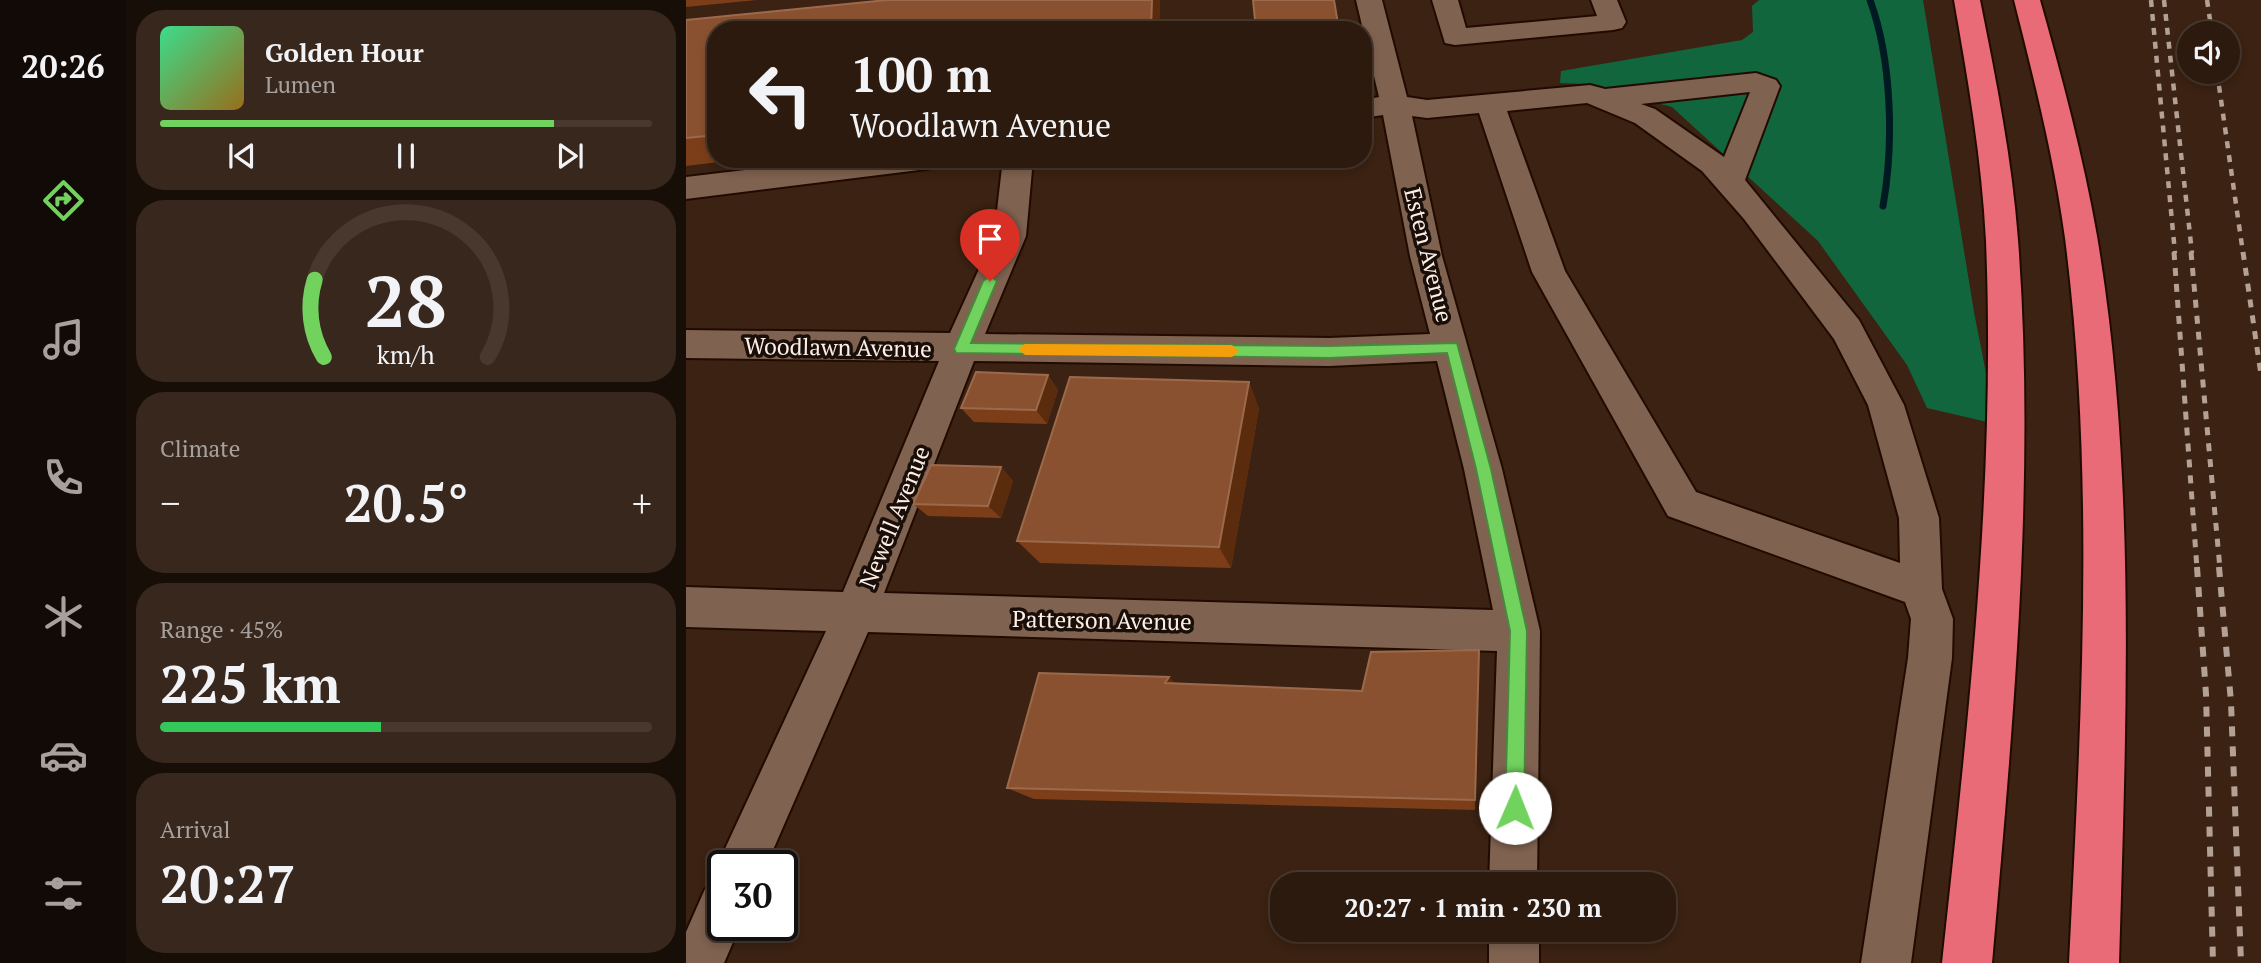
<!DOCTYPE html>
<html lang="en">
<head>
<meta charset="utf-8">
<style>
	:root { --surface:#2c1a0e; --page:#38271c; --text:#f1f3f6; --muted:#a6a19e; --line:#48382e; --accent:#71d25e }
	body { margin:0; font-family:"PT Serif",serif; background:var(--page); color:var(--text); height:100vh; display:flex; flex-direction:column; font-size:26px; white-space:nowrap }
	* { box-sizing:border-box; margin:0 }
	p { font-size:23px; color:var(--muted) }
	.icon { flex:none; width:38px; height:38px; fill:none; stroke:currentColor; stroke-width:2; stroke-linecap:round; stroke-linejoin:round }
	.map { position:relative; flex:1; overflow:hidden }
	.details { display:flex; flex-direction:column; gap:10px; padding:10px; background:#180e08; width:560px }
	.details>* { flex:none }
	.banner { position:absolute; left:21px; top:21px; width:665px; height:147px; border-radius:28px; box-shadow:0 4px 10px #0003,0 0 0 2px var(--line); background:#2c1a0e; color:var(--text); overflow:hidden }
	.fabs { position:absolute; left:1491px; top:21px; display:grid; gap:14px }
	.fabs a { display:grid; place-items:center; width:63px; height:63px; border-radius:50%; background:var(--surface); box-shadow:0 4px 10px #0003,0 0 0 2px var(--line); font-size:35px }
	.speed { position:absolute; left:21px; top:850px; display:flex; gap:14px; font-size:35px; font-weight:700; text-align:center }
	.speed>* { display:grid; place-content:center; width:91px; height:91px; border-radius:50%; background:var(--surface); box-shadow:0 4px 10px #0003,0 0 0 2px var(--line); line-height:1 }
	.speed .limit { border:4px solid #111; border-radius:10px; background:#fff; color:#111 }
	.pin { position:absolute; display:grid; place-items:center; width:60px; height:60px; color:#fff; margin:-72px -30px; border-radius:50% 50% 50% 0; rotate:-45deg; box-shadow:0 0 7px #0007 }
	.pin .icon { rotate:45deg }
	.me { position:absolute; width:77px; margin:-38px; rotate:1deg; stroke-linejoin:round; filter:drop-shadow(0 0 5px #0008) }
	.turn { display:flex; align-items:center; gap:24px; height:147px; padding:0 28px; font-size:32px }
	.turn .icon { width:91px; height:91px; stroke-width:2.5 }
	.turn b { display:block; font-size:49px; line-height:60px }
	.big { font-size:52px; font-weight:700; line-height:1.1 }
	.details .tile { flex:1; display:flex; flex-direction:column; justify-content:center; gap:10px; min-width:0; padding:0 24px; border-radius:28px; background:var(--page) }
	.details .dial { align-items:center; gap:0 }
	.dial svg { height:182px; overflow:visible; fill:none; stroke:var(--line); stroke-width:7; stroke-linecap:round; text-anchor:middle }
	.dial text { fill:var(--text); stroke:none }
	.song { display:flex; align-items:center; gap:21px }
	.cover { width:84px; height:84px; border-radius:10px; background:linear-gradient(135deg,hsl(150 70% 55%),hsl(40 70% 35%)) }
	.played { height:7px; border-radius:4px; background:linear-gradient(90deg,var(--accent) 80%,var(--line) 80%) }
	.keys { display:flex; justify-content:space-around; direction:ltr }
	.heat { display:flex; justify-content:space-between; align-items:center; font-size:38px; direction:ltr }
	.charge { height:10px; border-radius:5px; background:linear-gradient(90deg,#34c759 45%,var(--line) 0) }
	.trip { position:absolute; left:584px; top:872px; width:406px; height:70px; border-radius:28px; background:var(--surface); box-shadow:0 4px 10px #0003,0 0 0 2px var(--line); font-weight:700; line-height:70px; text-align:center }
	main { display:flex; flex:1; min-height:0 }
	.tab-bar { display:flex; flex-direction:column; width:126px; justify-content:space-around; align-items:center; background:#120a06; color:var(--muted) }
	.tab-bar .icon { width:49px; height:49px }
	.tab-bar .active { color:var(--accent) }
	.tab-bar b { font-size:32px; color:var(--text) }
	.map>svg:first-child { display:block }
	.forest { fill:#12663d }
	.lines { fill:none; stroke-linecap:round; stroke-linejoin:round }
	.stream { stroke:#001a23; stroke-width:7 }
	.minor-casing { stroke:#210b00; stroke-width:4 }
	.highway-casing { stroke:#210b00; stroke-width:4 }
	.minor { fill:#7f6250; fill-rule:evenodd }
	.highway { fill:#ea6b78; fill-rule:evenodd }
	.rail-far2 { stroke:#b3a196; stroke-width:4.5; stroke-dasharray:7 7; stroke-linecap:butt }
	.rail-far1 { stroke:#b3a196; stroke-width:5; stroke-dasharray:8 8; stroke-linecap:butt }
	.rail { stroke:#b3a196; stroke-width:6; stroke-dasharray:10 10; stroke-linecap:butt }
	.wall { fill:#7b3e19 }
	.shaded-wall { fill:#5b2b0d }
	.building { fill:#89512f; stroke:#9b6a4c; stroke-width:2 }
	.route { fill:#71d25e; stroke:#49883d; stroke-width:2 }
	.slow { fill:#f59e0b }
	.labels { text-anchor:middle; dominant-baseline:central; stroke-width:7; stroke-linejoin:round; paint-order:stroke }
	.street-label { font-size:23px; fill:#fdefe7; stroke:#1a0f08 }
</style>
</head>
<body>
<main>
<nav class="tab-bar">
<b>20:26</b>
<svg class="icon active" aria-label="directions" viewBox="0 0 24 24"><path d="M12 3l9 9-9 9-9-9zM9 14v-3h6M13 9l2 2-2 2"/></svg>
<svg class="icon" aria-label="music" viewBox="0 0 24 24"><path d="M9 18V5l10-2v13"/><circle cx="6" cy="18" r="3"/><circle cx="16" cy="16" r="3"/></svg>
<svg class="icon" aria-label="phone" viewBox="0 0 24 24"><path d="M5 4h4l2 5-3 2q2 4 5 5l2-3 5 2v4C11 20 4 13 5 4z"/></svg>
<svg class="icon" aria-label="climate" viewBox="0 0 24 24"><path d="M12 3v18M4 7l16 10M4 17L20 7"/></svg>
<svg class="icon" aria-label="car" viewBox="0 0 24 24"><path d="M5 17H2v-5l4-1 3-4h7l3 4 3 1v5h-3M9 17h6M6 11h13"/><circle cx="7" cy="17" r="2"/><circle cx="17" cy="17" r="2"/></svg>
<svg class="icon" aria-label="filters" viewBox="0 0 24 24"><path d="M4 7h16M4 17h16"/><circle cx="9" cy="7" r="2"/><circle cx="15" cy="17" r="2"/></svg>
</nav>
<section class="details">
<div class="tile">
<div class="song"><i class="cover"></i><div><b>Golden Hour</b><p>Lumen</p></div></div>
<div class="played"></div>
<div class="keys"><svg class="icon" aria-label="previous" viewBox="0 0 24 24"><path d="M18 5L8 12l10 7zM5 5v14"/></svg><svg class="icon" aria-label="pause" viewBox="0 0 24 24"><path d="M8 5v14M16 5v14"/></svg><svg class="icon" aria-label="next" viewBox="0 0 24 24"><path d="M6 5l10 7-10 7zM19 5v14"/></svg></div>
</div>
<div class="tile dial"><svg viewBox="0 0 100 80">
<path d="M14 69A42 42 0 1 1 86 69"/>
<path d="M14 69A42 42 0 0 1 10 35" stroke="#71d25e"/>
<text x="50" y="56" font-size="32" font-weight="700">28</text>
<text x="50" y="72" font-size="11">km/h</text>
</svg></div>
<div class="tile"><p>Climate</p>
<div class="heat"><a>−</a><b class="big">20.5°</b><a>+</a></div>
</div>
<div class="tile"><p>Range · 45%</p><b class="big">225 km</b><div class="charge"></div></div>
<div class="tile"><p>Arrival</p><b class="big">20:27</b></div>
</section>
<div class="map">
<svg width="1575" height="963" viewBox="0 0 1575 963">
	<rect width="100%" height="100%" fill="#3b2212"/>
	<!-- forest -->
	<path class="forest" d="M1073 0H1237L1288 312 1310 424 1241 408 1221 365 1132 241 986 107 897 84 874 83 875 71 1056 40 1067 32 1066 6Z"/>
	<g class="lines">
		<!-- stream -->
		<path class="stream" d="M1184 0C1206 60 1208 144 1197 206"/>
		<defs>
			<path id="minor" d="M670 0H696L721 97 741 100 904 85 919 89 1070 73 1090 80 1094 86 1059 180 1173 320 1218 405 1253 518 1256 589 1267 619 1266 658 1225 963H1175L1222 658 1225 619 1219 602 982 516 846 272 793 113 741 118 726 116 756 256 816 469 854 631 851 884H803L811 651 182 632 80 866H37V880L31 866 140 631 0 627V587L157 592 253 361 0 358V330L264 333 308 236 317 159H347L340 236 299 334 643 338 744 334 724 256 697 115 677 118V100L693 97ZM1064 92 1038 157 969 109 955 104ZM901 103 949 123 1016 171 1058 219 1148 339 1182 405 1213 518 1214 563 1010 492 879 271 821 111ZM288 361 643 366 751 361 778 469 807 610 198 593Z
				M746 0H772L780 28 911 16 905 0H931L940 22 936 28 927 30 769 45 759 43Z
				M152 159H256L252 166 241 169 0 199V177Z
				M37 882V926H54L38 963H0V932L19 889Z
				M803 929H853V963H803Z"/>
			<path id="highway" d="M1268 0H1294C1310 80 1326 159 1332 240 1350 481 1327 723 1306 963H1256C1282 723 1310 483 1300 241 1296 160 1282 80 1268 0Z
				M1328 0H1354C1376 78 1397 156 1411 236 1451 475 1440 722 1433 963H1383C1395 722 1410 479 1379 238 1368 157 1348 79 1328 0Z"/>
		</defs>
		<!-- minor casing -->
		<use href="#minor" class="minor-casing"/>
		<!-- highway casing -->
		<use href="#highway" class="highway-casing"/>
		<!-- minor -->
		<use href="#minor" class="minor"/>
		<!-- highway -->
		<use href="#highway" class="highway"/>
		<!-- rail-far2 -->
		<path class="rail-far2" d="M1465 0 1489 253
			M1478 0 1506 253
			M1521 0 1526 33
			M1531 72 1557 253"/>
		<!-- rail-far1 -->
		<path class="rail-far1" d="M1488 252 1511 569
			M1505 252 1534 569
			M1557 252 1575 375"/>
		<!-- rail -->
		<path class="rail" d="M1511 567 1520 694 1527 963
			M1533 567 1545 702 1555 963"/>
	</g>
	<!-- wall -->
	<path class="wall" d="M0 0H71L0 7Z
		M0 20 30 30V159H58L0 166Z
		M362 375 372 390 361 424 288 422 275 408Z
		M563 382 573 409 545 568 354 563 331 541Z
		M315 467 327 481 315 518 242 516 227 504Z
		M793 650 789 810 348 799 321 788 489 684 676 691Z"/>
	<!-- shaded-wall -->
	<path class="shaded-wall" d="M466 0H474V30H465Z
		M362 375 372 390 361 424 350 410Z
		M563 382 573 409 545 568 533 547Z
		M315 467 327 481 315 518 302 506Z
		M483 677 499 693 479 683Z"/>
	<!-- building -->
	<path class="building" d="M201 0H466L465 30H30V135L0 138V20Z
		M567 0H648L653 30H570Z
		M290 372 362 375 350 410 275 408Z
		M384 377 563 382 533 547 331 541Z
		M245 465 315 467 302 506 227 504Z
		M793 650 789 800 321 788 353 673 483 677 479 683 676 691 685 652Z"/>
	<!-- route -->
	<path class="route" d="M304 276 311 281 285 343 643 346 771 343 805 469 841 631 838 808 835 815 829 818 822 815 819 808 824 631 790 469 761 353 643 358 270 353 268 349 297 281Z"/>
	<!-- slow -->
	<path class="slow" d="M339 344 546 345 553 351 546 357 339 355 332 349Z"/>
	<g class="labels">
		<!-- street labels -->
		<g class="street-label">
			<text transform="translate(743 255) rotate(76)">Esten Avenue</text>
			<text transform="translate(152 347) rotate(1)">Woodlawn Avenue</text>
			<text transform="translate(208 517) rotate(-68)">Newell Avenue</text>
			<text transform="translate(416 620) rotate(1)">Patterson Avenue</text>
		</g>
	</g>
</svg>
<div class="fabs">
<a><svg class="icon" aria-label="sound" viewBox="0 0 24 24"><path d="M4 9h4l5-4v14l-5-4H4zM17 9q2 3 0 6"/></svg></a>
</div>
<div class="speed"><div class="limit">30</div></div>
<div class="pin" style="left:304px;top:281px;background:#d93025"><svg class="icon" aria-label="arrive" viewBox="0 0 24 24"><path d="M6 21V4h12l-3 4 3 4H6"/></svg></div>
<svg class="me" style="left:829px;top:808px" viewBox="-20 -20 40 40"><circle r="19" fill="#fff"/><path d="M0-13L10 11 0 6-10 11z" fill="#71d25e"/></svg>
<div class="trip">20:27 · 1 min · 230 m</div>
<div class="banner">
<div class="turn"><svg class="icon" aria-label="left" viewBox="0 0 24 24"><path d="M17 20v-9H6M10 6l-5 5 5 5"/></svg><div><b>100 m</b>Woodlawn Avenue</div></div>
</div>
</div>
</main>
</body>
</html>
